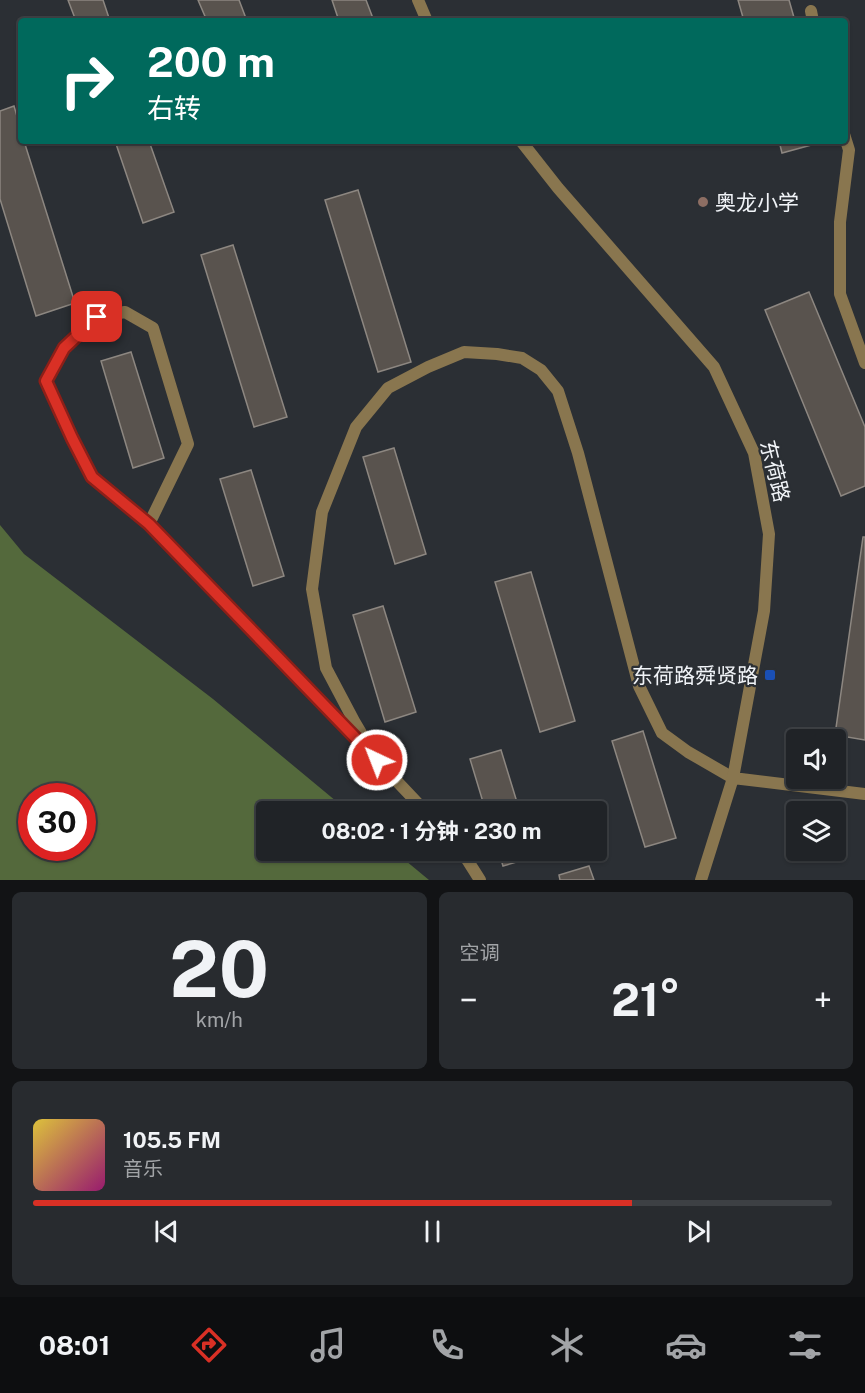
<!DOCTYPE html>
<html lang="zh">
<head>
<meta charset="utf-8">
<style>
	:root { --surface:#202327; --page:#282b2f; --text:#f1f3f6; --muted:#a2a4a7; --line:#3d4044; --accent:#d93025 }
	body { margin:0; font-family:"Public Sans","Noto Sans SC",sans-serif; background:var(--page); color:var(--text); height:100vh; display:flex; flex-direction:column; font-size:22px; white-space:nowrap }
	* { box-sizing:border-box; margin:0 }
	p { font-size:20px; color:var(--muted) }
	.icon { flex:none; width:33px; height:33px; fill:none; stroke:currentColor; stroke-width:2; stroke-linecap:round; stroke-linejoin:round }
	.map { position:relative; height:880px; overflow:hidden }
	.details { display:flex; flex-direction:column; gap:12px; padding:12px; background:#121315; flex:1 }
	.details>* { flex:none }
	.guide { position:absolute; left:18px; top:18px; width:830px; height:126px; border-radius:6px; box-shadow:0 2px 4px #0004,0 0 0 2px var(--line); background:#00695c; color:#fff; overflow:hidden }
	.fabs { position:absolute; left:786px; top:729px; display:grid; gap:12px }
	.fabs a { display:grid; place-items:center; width:60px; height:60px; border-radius:6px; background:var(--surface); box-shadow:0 2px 4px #0004,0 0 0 2px var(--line); font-size:30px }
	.speed { position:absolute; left:18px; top:783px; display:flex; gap:12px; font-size:30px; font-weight:700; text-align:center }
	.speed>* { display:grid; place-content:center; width:78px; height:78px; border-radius:50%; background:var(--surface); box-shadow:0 2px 4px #0004,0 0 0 2px var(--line); line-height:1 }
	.speed .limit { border:9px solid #d22; background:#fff; color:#111 }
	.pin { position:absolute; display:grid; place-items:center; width:51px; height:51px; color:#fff; margin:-26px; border-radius:12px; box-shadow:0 3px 9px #0006 }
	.me { position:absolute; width:66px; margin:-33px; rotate:317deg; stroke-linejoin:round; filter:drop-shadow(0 0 4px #0008) }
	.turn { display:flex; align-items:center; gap:21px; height:126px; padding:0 30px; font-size:27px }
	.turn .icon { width:78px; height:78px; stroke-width:2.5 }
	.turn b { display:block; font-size:42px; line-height:51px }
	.big { font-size:45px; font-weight:700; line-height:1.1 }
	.details .widget { flex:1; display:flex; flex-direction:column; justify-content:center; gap:9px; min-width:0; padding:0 21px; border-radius:9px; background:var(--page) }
	.details .dial { align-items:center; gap:0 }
	.dial b { font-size:78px; line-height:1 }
	.song { display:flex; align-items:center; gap:18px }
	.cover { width:72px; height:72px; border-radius:9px; background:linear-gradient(135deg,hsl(50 70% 55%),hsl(320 70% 35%)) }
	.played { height:6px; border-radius:3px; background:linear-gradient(90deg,var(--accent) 75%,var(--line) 75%) }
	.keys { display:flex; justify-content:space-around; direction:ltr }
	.heat { display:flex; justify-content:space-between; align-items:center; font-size:33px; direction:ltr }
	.details .tiles { flex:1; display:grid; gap:12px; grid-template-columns:1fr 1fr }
	.widget:last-child { grid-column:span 2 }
	.trip { position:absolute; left:256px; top:801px; width:351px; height:60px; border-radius:6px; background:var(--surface); box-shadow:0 2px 4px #0004,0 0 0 2px var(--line); font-weight:700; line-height:60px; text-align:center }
	.dock { display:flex; height:96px; justify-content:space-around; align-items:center; background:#0d0e10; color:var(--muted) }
	.dock .icon { width:42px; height:42px }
	.dock .on { color:var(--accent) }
	.dock b { font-size:27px; color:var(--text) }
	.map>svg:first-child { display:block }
	.forest { fill:#54693c; fill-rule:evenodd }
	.building { fill:#59534e; stroke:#8d8781; stroke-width:1.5 }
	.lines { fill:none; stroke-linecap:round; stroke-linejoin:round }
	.minor { stroke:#89764f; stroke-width:12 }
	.tertiary { stroke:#89764f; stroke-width:12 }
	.route-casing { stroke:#8d1f18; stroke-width:15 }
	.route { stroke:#d93025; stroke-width:10 }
	.education-dot { fill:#8d6e63; stroke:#2b2f34; stroke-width:2 }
	.transit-dot { fill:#1a4fb4; stroke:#2b2f34; stroke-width:2 }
	.labels { text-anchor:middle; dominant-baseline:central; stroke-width:4.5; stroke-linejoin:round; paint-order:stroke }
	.poi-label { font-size:21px; fill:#f1f4f8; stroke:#2b2f34; text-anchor:start }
	.street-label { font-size:21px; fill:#f1f4f8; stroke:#2b2f34 }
</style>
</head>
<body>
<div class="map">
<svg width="865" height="880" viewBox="0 0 865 880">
	<rect width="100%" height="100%" fill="#2b2f34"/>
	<!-- forest -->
	<path class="forest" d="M0 525 24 554 213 699 348 811 267 812V850L394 851 429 880H0ZM32 796H82V848H32Z"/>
	<!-- building -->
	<path class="building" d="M68 0H103L110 21H76Z
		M198 0H239L247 21H207Z
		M332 0H366L374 21H339Z
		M738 0H789L795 21H744Z
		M14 106 21 130V141H24L75 303 36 316 0 199V111Z
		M115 141H149L174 212 143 223Z
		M779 141H826L782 153Z
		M358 190 411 362 378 372 325 200Z
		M233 245 287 417 254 427 201 255Z
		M809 292 865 427V486L841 496 765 310Z
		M131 352 164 458 133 468 101 361Z
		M394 448 426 554 395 564 363 457Z
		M251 470 284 576 253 586 220 479Z
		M863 537H865V740L835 735Z
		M531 572 575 721 540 732 495 582Z
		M383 606 416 712 385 722 353 615Z
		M643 731 676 838 645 847 612 741Z
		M501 750 520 812H486L470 759Z
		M498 850H532L534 857 503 866Z
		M589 866 594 880H560L559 875Z"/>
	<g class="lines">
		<!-- minor -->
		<path class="minor" d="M811 11 813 21
			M844 134 849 150 840 222V294L865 363
			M149 524 188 444 153 328 125 312 97 317 64 348 46 381 72 438 92 477 149 524 361 743
			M373 756 426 812
			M377 760 354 721 326 668 312 589 322 512 356 427 388 388 428 367 464 352 497 354 522 358 541 370 558 391 578 453 639 686 662 733 688 752 733 778
			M461 850 480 880"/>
		<!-- tertiary -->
		<path class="tertiary" d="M418 0 427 21
			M521 141 558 188 714 367 754 453 769 534 764 611 733 778 701 880
			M733 778 865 794"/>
	</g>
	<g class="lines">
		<defs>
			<path id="route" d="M97 317 64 348 46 381 72 438 92 477 149 524 377 760"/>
		</defs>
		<!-- route casing -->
		<use href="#route" class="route-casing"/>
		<!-- route -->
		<use href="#route" class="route"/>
	</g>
	<!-- markers -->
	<circle class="education-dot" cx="703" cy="202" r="6"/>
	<rect class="transit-dot" x="764" y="669" width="12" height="12" rx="3"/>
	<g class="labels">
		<!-- poi labels -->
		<g class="poi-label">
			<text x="715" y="202">奥龙小学</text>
			<text x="758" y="675" text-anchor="end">东荷路舜贤路</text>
		</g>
		<!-- street labels -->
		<g class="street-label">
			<text transform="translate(775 471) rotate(76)">东荷路</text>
		</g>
	</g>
</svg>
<div class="fabs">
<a><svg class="icon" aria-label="sound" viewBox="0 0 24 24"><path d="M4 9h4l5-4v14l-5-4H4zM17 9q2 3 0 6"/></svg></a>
<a><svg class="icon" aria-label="layers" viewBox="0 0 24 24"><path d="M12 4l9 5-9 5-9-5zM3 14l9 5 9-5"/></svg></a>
</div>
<div class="speed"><div class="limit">30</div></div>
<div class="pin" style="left:97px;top:317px;background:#d93025"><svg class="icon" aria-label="arrive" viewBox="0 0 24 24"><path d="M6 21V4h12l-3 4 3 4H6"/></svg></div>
<svg class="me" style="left:377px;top:760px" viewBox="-20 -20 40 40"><circle r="17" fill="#d93025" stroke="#fff" stroke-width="3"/><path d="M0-11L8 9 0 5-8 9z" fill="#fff"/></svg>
<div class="trip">08:02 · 1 分钟 · 230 m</div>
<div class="guide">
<div class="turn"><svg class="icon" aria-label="right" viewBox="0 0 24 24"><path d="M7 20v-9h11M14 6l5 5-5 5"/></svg><div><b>200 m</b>右转</div></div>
</div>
</div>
<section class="details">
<div class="tiles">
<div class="widget dial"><b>20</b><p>km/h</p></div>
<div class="widget"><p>空调</p>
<div class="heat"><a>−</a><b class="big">21°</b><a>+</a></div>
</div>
<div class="widget">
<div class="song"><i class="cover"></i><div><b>105.5 FM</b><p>音乐</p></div></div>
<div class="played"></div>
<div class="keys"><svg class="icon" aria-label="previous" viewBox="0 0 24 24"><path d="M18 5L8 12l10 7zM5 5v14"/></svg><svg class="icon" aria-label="pause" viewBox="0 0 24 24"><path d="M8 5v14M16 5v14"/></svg><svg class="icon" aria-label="next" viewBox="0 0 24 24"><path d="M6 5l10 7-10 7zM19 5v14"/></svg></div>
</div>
</div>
</section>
<nav class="dock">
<b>08:01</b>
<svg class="icon on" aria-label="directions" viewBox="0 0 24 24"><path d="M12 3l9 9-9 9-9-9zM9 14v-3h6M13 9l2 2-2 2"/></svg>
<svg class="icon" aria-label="music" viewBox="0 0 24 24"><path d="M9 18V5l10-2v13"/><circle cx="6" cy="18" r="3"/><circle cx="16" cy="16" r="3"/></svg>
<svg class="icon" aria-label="phone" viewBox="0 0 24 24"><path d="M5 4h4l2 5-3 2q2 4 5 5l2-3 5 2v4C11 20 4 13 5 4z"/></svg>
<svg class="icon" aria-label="climate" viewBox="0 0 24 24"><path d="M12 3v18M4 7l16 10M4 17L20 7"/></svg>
<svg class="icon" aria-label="car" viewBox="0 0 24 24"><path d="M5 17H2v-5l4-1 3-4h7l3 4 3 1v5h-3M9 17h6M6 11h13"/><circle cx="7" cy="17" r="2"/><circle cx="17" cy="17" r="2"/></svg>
<svg class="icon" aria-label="filters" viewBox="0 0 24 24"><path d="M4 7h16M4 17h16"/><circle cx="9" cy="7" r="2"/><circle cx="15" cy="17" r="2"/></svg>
</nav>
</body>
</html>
